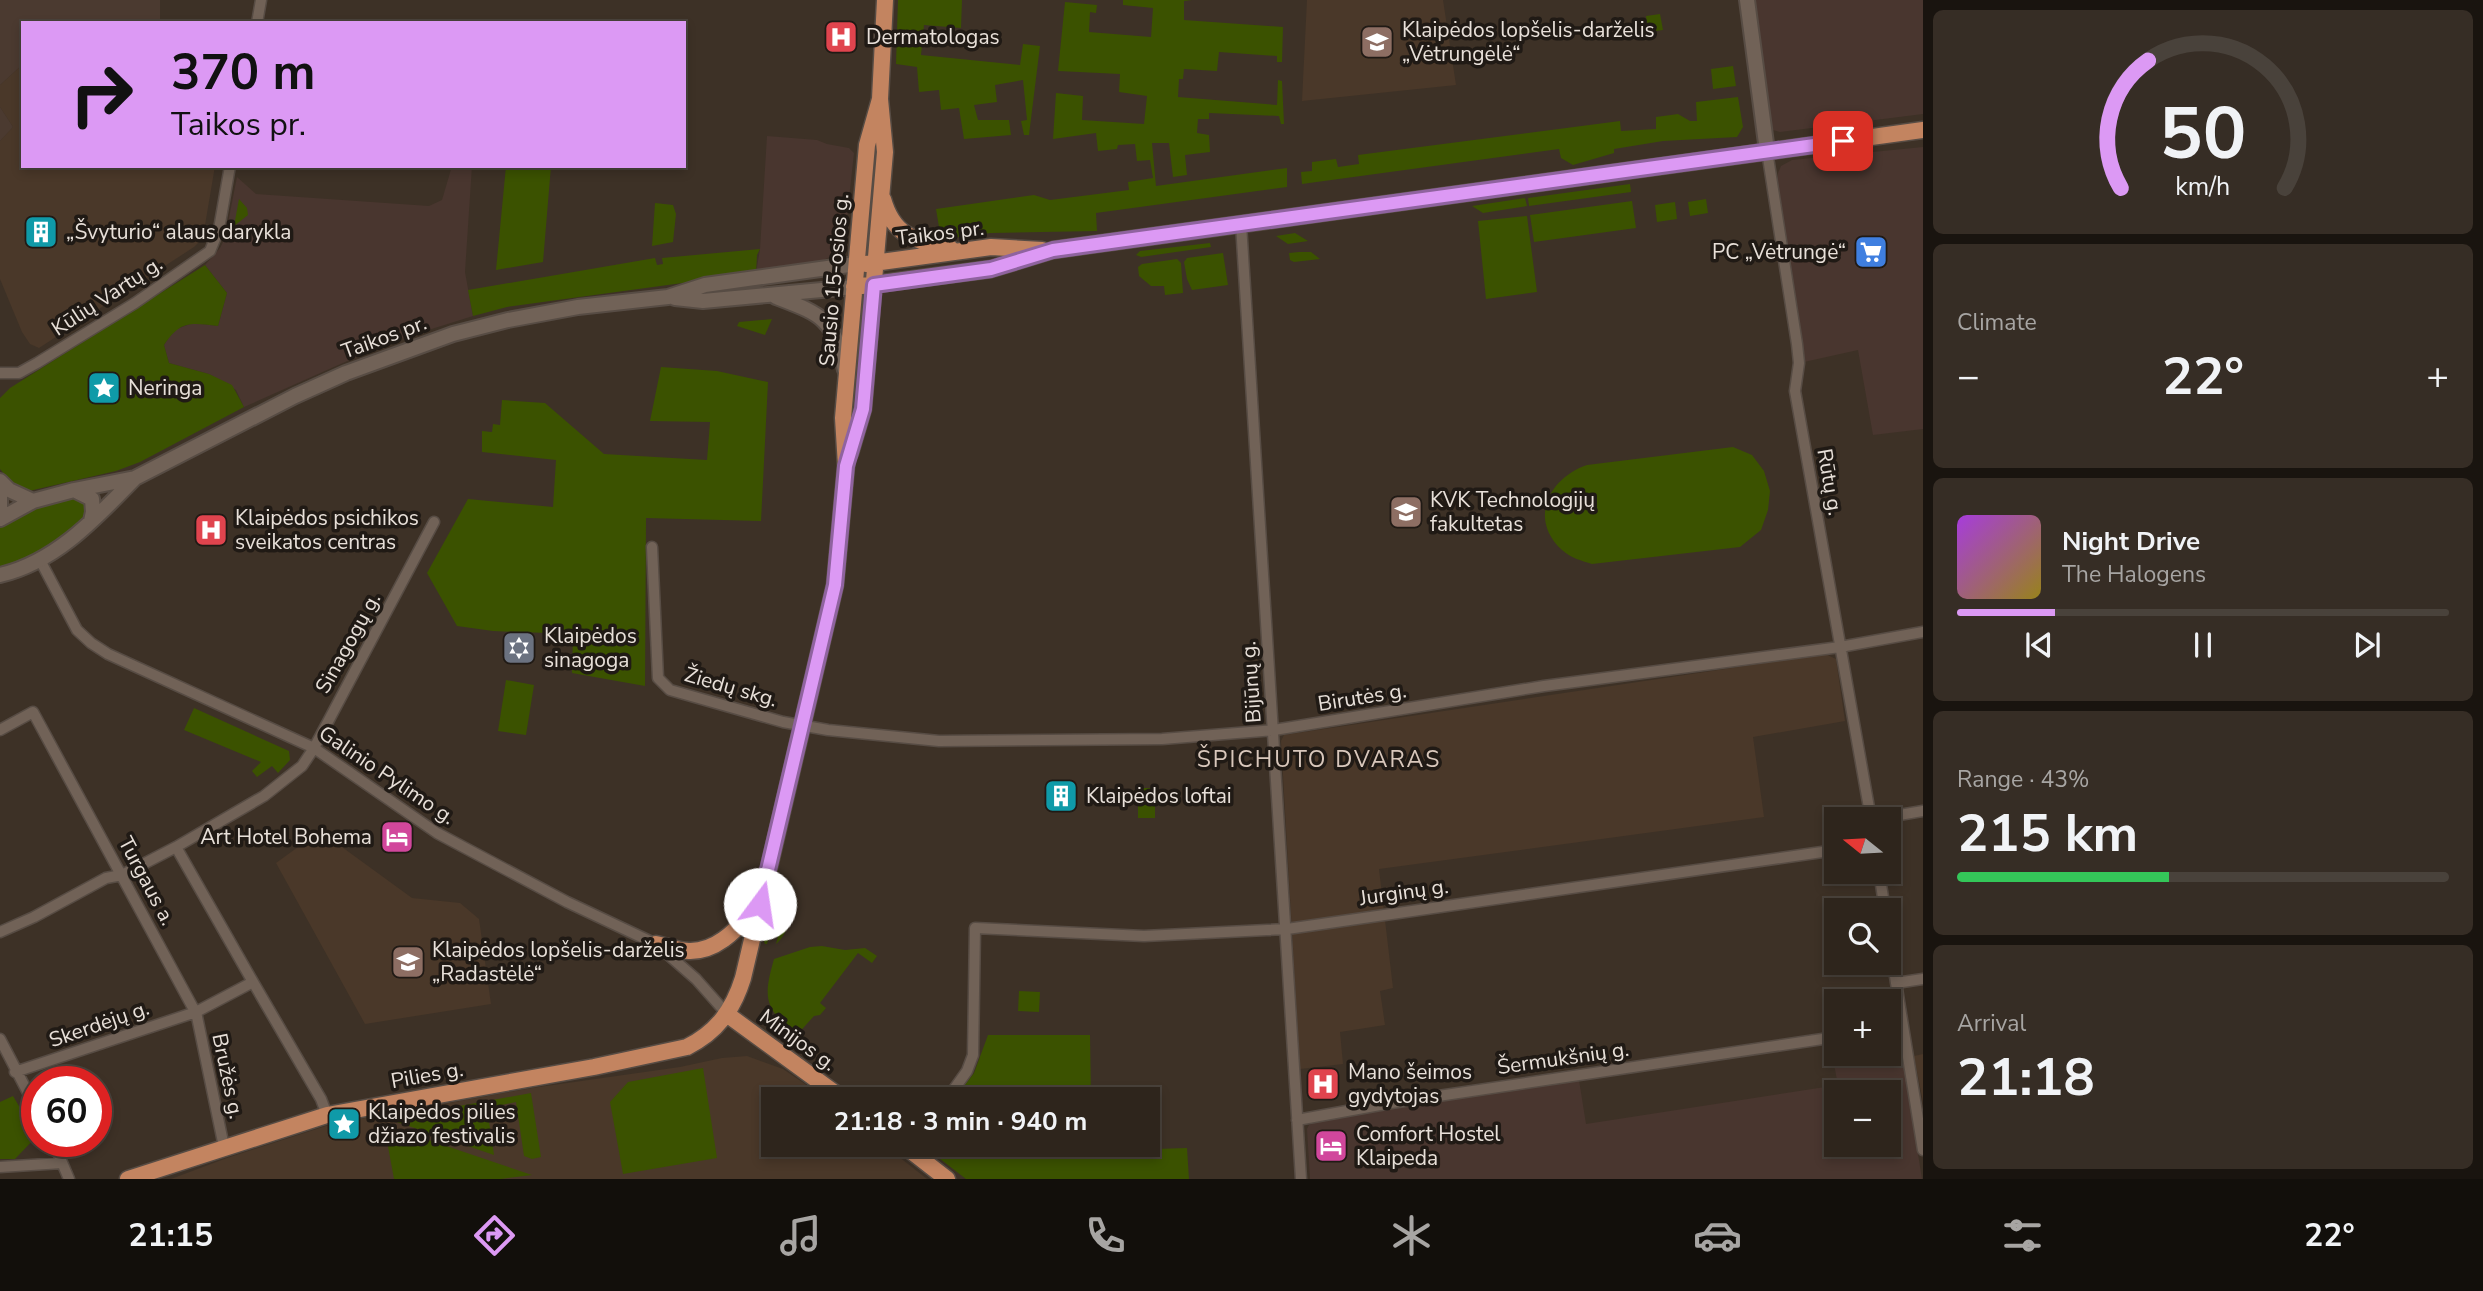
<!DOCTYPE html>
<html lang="en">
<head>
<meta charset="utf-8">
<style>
	:root { --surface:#2e251c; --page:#362d25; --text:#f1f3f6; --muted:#a7a5a3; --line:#49423b; --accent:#dc99f4 }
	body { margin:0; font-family:"Nunito Sans",sans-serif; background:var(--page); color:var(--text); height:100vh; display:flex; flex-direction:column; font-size:26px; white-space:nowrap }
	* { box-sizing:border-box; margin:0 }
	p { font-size:23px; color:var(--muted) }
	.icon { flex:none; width:38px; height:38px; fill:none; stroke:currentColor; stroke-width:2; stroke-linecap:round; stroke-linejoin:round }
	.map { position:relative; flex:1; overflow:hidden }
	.sheet { display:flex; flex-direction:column; gap:10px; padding:10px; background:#19140f; width:560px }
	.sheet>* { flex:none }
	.hud { position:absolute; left:21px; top:21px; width:665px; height:147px; border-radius:0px; box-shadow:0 4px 10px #0003,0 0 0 2px var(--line); background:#dc99f4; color:#111; overflow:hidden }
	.needle { width:46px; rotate:288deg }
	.buttons { position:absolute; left:1824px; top:807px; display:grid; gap:14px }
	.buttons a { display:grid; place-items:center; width:77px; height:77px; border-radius:0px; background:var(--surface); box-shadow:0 4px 10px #0003,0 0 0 2px var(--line); font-size:35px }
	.speed { position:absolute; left:21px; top:1066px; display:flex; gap:14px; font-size:35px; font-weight:700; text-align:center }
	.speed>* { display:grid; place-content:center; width:91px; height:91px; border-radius:50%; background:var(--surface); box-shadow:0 4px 10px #0003,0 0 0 2px var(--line); line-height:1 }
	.speed .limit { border:10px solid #d22; background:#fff; color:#111 }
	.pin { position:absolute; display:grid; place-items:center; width:60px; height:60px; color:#fff; margin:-30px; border-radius:14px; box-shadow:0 4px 10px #0006 }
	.me { position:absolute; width:77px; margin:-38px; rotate:14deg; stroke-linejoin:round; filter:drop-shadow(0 0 5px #0008) }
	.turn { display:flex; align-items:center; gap:24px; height:147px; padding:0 35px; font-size:32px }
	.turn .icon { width:91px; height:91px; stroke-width:2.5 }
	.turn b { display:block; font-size:49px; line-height:60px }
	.big { font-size:52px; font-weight:700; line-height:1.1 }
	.sheet .card { flex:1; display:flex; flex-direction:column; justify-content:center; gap:10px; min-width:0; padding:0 24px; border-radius:10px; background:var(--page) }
	.sheet .dial { align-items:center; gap:0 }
	.dial svg { height:182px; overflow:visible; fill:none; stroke:var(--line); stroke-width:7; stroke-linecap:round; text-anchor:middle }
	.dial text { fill:var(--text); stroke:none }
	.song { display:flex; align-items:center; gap:21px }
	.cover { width:84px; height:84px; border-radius:10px; background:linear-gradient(135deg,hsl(280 70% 55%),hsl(50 70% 35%)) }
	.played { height:7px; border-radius:4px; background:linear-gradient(90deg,var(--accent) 20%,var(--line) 20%) }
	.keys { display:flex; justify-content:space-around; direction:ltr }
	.heat { display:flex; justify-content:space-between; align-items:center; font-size:38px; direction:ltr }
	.charge { height:10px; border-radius:5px; background:linear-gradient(90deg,#34c759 43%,var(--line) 0) }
	.trip { position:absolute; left:761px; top:1087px; width:399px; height:70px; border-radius:0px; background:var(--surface); box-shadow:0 4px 10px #0003,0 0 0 2px var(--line); font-weight:700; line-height:70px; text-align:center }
	.menu { display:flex; height:112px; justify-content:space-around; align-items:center; background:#120f0b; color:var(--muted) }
	.menu .icon { width:49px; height:49px }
	.menu .selected { color:var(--accent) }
	.menu b { font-size:32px; color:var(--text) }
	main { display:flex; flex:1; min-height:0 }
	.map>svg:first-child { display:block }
	.commercial { fill:#49362f; fill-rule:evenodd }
	.built { fill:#4a3829 }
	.medical { fill:#4b3a30 }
	.green { fill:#3b5200 }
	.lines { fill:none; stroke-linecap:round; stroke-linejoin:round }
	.street-casing { stroke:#574c44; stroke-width:13 }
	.secondary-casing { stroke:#574c44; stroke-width:18 }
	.primary-casing { stroke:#574c44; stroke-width:19 }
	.street { stroke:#716257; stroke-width:10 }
	.secondary { stroke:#716257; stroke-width:14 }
	.primary { stroke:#c38460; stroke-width:16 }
	.route-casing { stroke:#8f639f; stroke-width:18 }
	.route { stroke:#dc99f4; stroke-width:12 }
	.labels { text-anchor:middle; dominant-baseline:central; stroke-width:7; stroke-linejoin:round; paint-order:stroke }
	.poi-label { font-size:21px; fill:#e8e0d9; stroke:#201a15; text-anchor:start }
	.street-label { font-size:21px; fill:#e8e0d9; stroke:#201a15 }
	.neighbourhood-label { font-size:23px; letter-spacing:2px; fill:#d8c7bb; stroke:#201a15 }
</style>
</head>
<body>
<main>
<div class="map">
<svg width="1923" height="1179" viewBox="0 0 1923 1179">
	<rect width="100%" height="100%" fill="#3d3126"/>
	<!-- commercial -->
	<path class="commercial" d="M1754 0H1923V114L1780 132 1773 130 1771 127Z
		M767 136 817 140 827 144 849 148 854 153 846 226 842 241 832 256 815 264 756 273 760 249Z
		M1923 147V429L1873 435 1858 350 1804 362 1777 182 1778 173 1781 166 1792 160Z
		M452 166H472L465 272 473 316 390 342 244 407 236 390 209 374 169 363 164 345 174 330 193 323 218 326 227 293 205 265 220 248 225 238 237 177 256 194 429 206 442 200Z
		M1899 1035 1922 1179H1310L1307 1129 1309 1125 1320 1120 1579 1080 1586 1124 1838 1085 1830 1044 1836 1043V1054H1888V1036ZM1836 1092H1888V1144H1836Z"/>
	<!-- built -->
	<path class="built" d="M1307 0H1443L1456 85 1302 101Z
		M23 64V166H215L204 231 201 240 194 247 39 348 30 344 22 332 0 279V141L13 127 0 107V85Z
		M1825 654 1836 659 1845 721 1753 737 1764 817 1379 869 1393 988 1380 991 1385 1025 1340 1032 1343 1064 1300 1069 1281 741 1284 735Z
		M320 831 412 898 460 903 479 919 491 1004 365 1024 276 863Z
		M1923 1054V1102L1914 1056Z
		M747 1056 783 1069 827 1099H774V1144L884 1145 927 1179H171L227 1158 332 1124 532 1088 680 1067 722 1058Z"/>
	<!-- medical -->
	<path class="medical" d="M0 0H160V20L159 23H23V64L0 85Z
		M0 107 13 127 0 141Z"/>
	<!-- green -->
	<path class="green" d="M898 0H962L961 28 924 25 921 55 1020 65 1023 44 1040 46 1029 135H1024L1021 121 1027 120 1023 80 995 85 997 102 974 105 978 120H1009L1011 135 964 139 959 108 941 110 939 90 919 92 917 67 896 64Z
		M1123 0H1192L1184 1V20L1283 27 1282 62H1277V56L1219 52 1217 71 1184 69 1183 79H1179L1178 97 1277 105 1278 80 1282 81 1284 124H1281L1279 116 1209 113V119H1198L1197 133 1209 135 1210 152 1185 155 1187 175 1173 177 1169 143H1152L1156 186 1287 168V187L1096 213 1097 231 991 233 936 240 910 233 939 227 936 209 1034 195 1050 200 1129 190 1128 182 1153 178 1150 160 1137 161 1135 144 1118 145 1117 149 1098 151 1096 133 1053 139 1056 93 1083 96 1082 120 1144 124 1147 96 1119 92 1120 74 1058 71 1065 2 1097 5 1096 13 1090 12 1089 32 1151 37 1153 8 1123 5Z
		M1660 14 1663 30 1648 32 1646 16Z
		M1733 66 1736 86 1713 89 1711 69Z
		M1738 97 1743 127 1737 137 1663 141 1614 149V153L1573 165 1561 158 1559 149 1302 184 1301 172 1312 171V162L1336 159 1338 167 1359 164 1358 155 1620 121 1621 131 1656 129V117L1678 114 1690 121H1697L1696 102Z
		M506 166H551L543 262 496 270Z
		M1630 184 1631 192 1529 206 1528 198Z
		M1525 198 1527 206 1483 213 1472 206Z
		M239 199 247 208 248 215 234 226Z
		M1706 199 1708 213 1690 216 1688 202Z
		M1632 201 1636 228 1534 242 1530 215Z
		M1675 202 1677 219 1657 222 1655 205Z
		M655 203 673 205 676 214 673 242 652 246Z
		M1527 216 1537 292 1486 299 1478 221Z
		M1295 233 1308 241 1288 244 1276 236Z
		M1210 243 1211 247 1141 257 1136 255 1140 251Z
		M760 249 757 255 756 273 507 307 473 316 468 290 655 258 657 265 663 264 662 258Z
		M1299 252H1311L1320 259 1294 262 1290 260 1289 253Z
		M1223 253 1228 285 1192 290 1187 279 1184 262 1187 258Z
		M1177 259 1181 263 1183 293 1165 295 1164 286H1151L1139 276 1138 267 1142 264Z
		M205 265 227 293 218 326C190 323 181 320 164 345L169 363 209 374 232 385 244 407 140 462 116 471 29 491 17 489 0 469V398L10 388Z
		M772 319 765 335 737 326 739 322Z
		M661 367 717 371 768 382 761 521 646 518 645 686 572 673 573 634 493 631 457 626 427 573 468 499 553 507 556 460 482 452V431L492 432 493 424 500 425 502 400 545 403 604 454 707 460 710 422 650 421Z
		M1733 447 1752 455 1764 471 1770 491 1768 510 1761 530 1740 547 1592 564C1582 561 1571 558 1562 550 1528 519 1549 478 1587 465Z
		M71 497 80 498 86 504V517L83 521 39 554 0 569V526L28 511Z
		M506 680 534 685 526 735 498 731Z
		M194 708 289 751 290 760 278 773 272 766 257 777 252 771 261 762 184 730Z
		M1138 788H1155V818H1138Z
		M789 894C798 906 787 936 776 944Z
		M775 896 779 897 767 944H765L764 942Z
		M822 946 845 950 865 948 877 956 872 963 858 953 820 1003 826 1008 820 1015 814 1016 795 1037C766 1006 762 1001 774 959L810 947Z
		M1019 991 1040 992 1039 1012 1018 1011Z
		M988 1035H1090L1091 1099H954L974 1073Z
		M703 1068 717 1158 623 1174 610 1102 628 1082Z
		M531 1093 541 1157 532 1159 524 1156 516 1102 487 1108 494 1155 388 1119Z
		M13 1096 37 1136 15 1159H0V1102Z
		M384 1125 532 1175 501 1179H394Z
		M1091 1144 1092 1151 1187 1148 1189 1179H966L922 1145Z"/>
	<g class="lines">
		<defs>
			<path id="street" d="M257 23 261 0
				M1767 151 1797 344 1799 363 1795 391 1871 819
				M1241 224 1301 1179
				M0 373H19L37 363 135 303 210 251 219 229 230 166
				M652 547 658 678 670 690 783 722 828 730 939 741 1162 739 1274 730 1544 686 1840 647 1923 632
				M40 560 77 630 91 643 108 654 314 748 437 833 567 902 656 944 696 979 728 1015
				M0 730 33 712 192 1006 196 1012 224 1147
				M1876 819 1923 811
				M176 847 253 982
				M1879 872 1885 910
				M0 932 34 917 106 878 122 875 176 847 264 796 302 766 314 748 434 522
				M1888 933 1923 1150
				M1896 983 1923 979
				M1888 1029 1902 1027
				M0 1039 37 1110
				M15 1072 196 1012 253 982 321 1099 327 1115
				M947 1099 967 1071 973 1055 975 928 1144 936 1287 929 1836 850
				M1297 1120 1391 1103 1836 1037
				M53 1141 69 1179
				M0 1167 62 1163"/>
			<path id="secondary" d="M1747 0 1767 151
				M776 297C823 315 833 318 845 370
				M675 298 703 301 854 287
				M0 481 9 490 33 501
				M74 490 92 499 93 512 91 521
				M0 492V509
				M0 519 33 501 74 490 135 478 295 396 346 373 453 334 508 320 578 307 668 297 705 285 856 264
				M0 575C56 562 96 518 135 478"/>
			<path id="primary" d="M883 199C894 238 916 240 950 248
				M866 264 991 247 1042 250
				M854 287 991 269 1053 250 1923 130
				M850 453 863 409 885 152 880 99 885 0
				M656 944C667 946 679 951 689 951 719 952 739 926 758 906
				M728 1015 843 1099
				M902 1144 947 1179
				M128 1179 327 1115 594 1067 687 1047C717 1032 733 1010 743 978L835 585 846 466 843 418 867 145 880 99"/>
		</defs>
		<!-- street casing -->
		<use href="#street" class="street-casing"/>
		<!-- secondary casing -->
		<use href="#secondary" class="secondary-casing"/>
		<!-- primary casing -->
		<use href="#primary" class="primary-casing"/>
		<!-- street -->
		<use href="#street" class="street"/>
		<!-- secondary -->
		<use href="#secondary" class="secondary"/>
		<!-- primary -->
		<use href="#primary" class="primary"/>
	</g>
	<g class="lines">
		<defs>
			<path id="route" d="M760 904 835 585 846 466 863 409 874 285 991 269 1053 250 1843 141"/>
		</defs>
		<!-- route casing -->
		<use href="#route" class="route-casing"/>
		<!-- route -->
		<use href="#route" class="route"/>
	</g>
	<!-- icons -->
	<defs>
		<symbol id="hospital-square" viewBox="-11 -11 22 22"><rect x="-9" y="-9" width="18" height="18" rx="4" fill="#e0444e" stroke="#201a15"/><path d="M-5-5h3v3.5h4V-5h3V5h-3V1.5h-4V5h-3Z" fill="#fff"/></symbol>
		<symbol id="school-square" viewBox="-11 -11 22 22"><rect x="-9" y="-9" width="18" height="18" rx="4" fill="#8d6e63" stroke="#201a15"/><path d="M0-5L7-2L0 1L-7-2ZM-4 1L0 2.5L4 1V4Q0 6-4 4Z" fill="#fff"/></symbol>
		<symbol id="building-square" viewBox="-11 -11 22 22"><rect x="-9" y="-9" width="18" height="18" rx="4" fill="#0f9aa8" stroke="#201a15"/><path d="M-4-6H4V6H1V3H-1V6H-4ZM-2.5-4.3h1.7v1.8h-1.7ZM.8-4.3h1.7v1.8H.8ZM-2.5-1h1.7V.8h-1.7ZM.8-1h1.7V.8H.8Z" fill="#fff"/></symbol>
		<symbol id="supermarket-square" viewBox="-11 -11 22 22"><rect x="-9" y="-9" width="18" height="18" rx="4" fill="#3f7fe0" stroke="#201a15"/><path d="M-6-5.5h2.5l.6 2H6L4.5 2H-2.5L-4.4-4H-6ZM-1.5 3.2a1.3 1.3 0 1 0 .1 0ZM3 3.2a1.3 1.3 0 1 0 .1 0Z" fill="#fff"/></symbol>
		<symbol id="sight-square" viewBox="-11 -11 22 22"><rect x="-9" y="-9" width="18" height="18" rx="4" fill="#0f9aa8" stroke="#201a15"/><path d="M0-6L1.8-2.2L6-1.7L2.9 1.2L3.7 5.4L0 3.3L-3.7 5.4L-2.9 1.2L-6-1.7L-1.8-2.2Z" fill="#fff"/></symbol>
		<symbol id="university-square" viewBox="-11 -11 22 22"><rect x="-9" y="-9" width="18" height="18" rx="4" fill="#8d6e63" stroke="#201a15"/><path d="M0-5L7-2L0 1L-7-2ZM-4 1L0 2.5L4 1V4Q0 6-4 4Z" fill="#fff"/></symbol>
		<symbol id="synagogue-square" viewBox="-11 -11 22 22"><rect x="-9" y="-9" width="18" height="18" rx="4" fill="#6b7280" stroke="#201a15"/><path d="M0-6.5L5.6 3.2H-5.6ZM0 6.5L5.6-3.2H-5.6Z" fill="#fff"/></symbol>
		<symbol id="hotel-square" viewBox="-11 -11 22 22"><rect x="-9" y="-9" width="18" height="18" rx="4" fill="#d1479c" stroke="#201a15"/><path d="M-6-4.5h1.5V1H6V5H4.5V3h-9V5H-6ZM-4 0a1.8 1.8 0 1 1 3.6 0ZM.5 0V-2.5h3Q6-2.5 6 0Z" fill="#fff"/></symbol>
	</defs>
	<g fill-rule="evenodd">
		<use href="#hospital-square" x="822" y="18" width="38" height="38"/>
		<use href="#school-square" x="1358" y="23" width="38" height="38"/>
		<use href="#building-square" x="22" y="213" width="38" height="38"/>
		<use href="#supermarket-square" x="1852" y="233" width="38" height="38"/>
		<use href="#sight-square" x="85" y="369" width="38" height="38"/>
		<use href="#university-square" x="1387" y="493" width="38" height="38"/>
		<use href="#hospital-square" x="192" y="511" width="38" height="38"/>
		<use href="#synagogue-square" x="500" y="629" width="38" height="38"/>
		<use href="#building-square" x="1042" y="777" width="38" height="38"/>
		<use href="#hotel-square" x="378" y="818" width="38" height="38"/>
		<use href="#school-square" x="389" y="943" width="38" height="38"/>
		<use href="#hospital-square" x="1304" y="1065" width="38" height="38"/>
		<use href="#sight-square" x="325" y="1105" width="38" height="38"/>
		<use href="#hotel-square" x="1312" y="1127" width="38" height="38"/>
	</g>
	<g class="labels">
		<!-- poi labels -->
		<g class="poi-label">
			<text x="1402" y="30">Klaipėdos lopšelis-darželis<tspan x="1402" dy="24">„Vėtrungėlė“</tspan></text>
			<text x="866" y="37">Dermatologas</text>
			<text x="66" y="232">„Švyturio“ alaus darykla</text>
			<text x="1846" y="252" text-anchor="end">PC „Vėtrungė“</text>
			<text x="128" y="388">Neringa</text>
			<text x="1430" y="500">KVK Technologijų<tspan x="1430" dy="24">fakultetas</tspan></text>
			<text x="235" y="518">Klaipėdos psichikos<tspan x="235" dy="24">sveikatos centras</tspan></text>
			<text x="544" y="636">Klaipėdos<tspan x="544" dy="24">sinagoga</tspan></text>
			<text x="1086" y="796">Klaipėdos loftai</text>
			<text x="372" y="837" text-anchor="end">Art Hotel Bohema</text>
			<text x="432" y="950">Klaipėdos lopšelis-darželis<tspan x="432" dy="24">„Radastėlė“</tspan></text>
			<text x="1348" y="1072">Mano šeimos<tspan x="1348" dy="24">gydytojas</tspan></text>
			<text x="368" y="1112">Klaipėdos pilies<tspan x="368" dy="24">džiazo festivalis</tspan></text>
			<text x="1356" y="1134">Comfort Hostel<tspan x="1356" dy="24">Klaipeda</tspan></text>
		</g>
		<!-- street labels -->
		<g class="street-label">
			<text transform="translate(940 233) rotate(-7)">Taikos pr.</text>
			<text transform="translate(834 280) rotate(-85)">Sausio 15-osios g.</text>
			<text transform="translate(107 296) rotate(-33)">Kūlių Vartų g.</text>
			<text transform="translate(384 337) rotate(-20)">Taikos pr.</text>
			<text transform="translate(1830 482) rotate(80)">Rūtų g.</text>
			<text transform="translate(348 643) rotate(-61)">Sinagogų g.</text>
			<text transform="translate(1251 682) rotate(-94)">Bijūnų g.</text>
			<text transform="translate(731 687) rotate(16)">Žiedų skg.</text>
			<text transform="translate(1362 697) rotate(-9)">Birutės g.</text>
			<text transform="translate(387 775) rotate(34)">Galinio Pylimo g.</text>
			<text transform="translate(147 881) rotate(62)">Turgaus a.</text>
			<text transform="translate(1404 892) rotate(-8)">Jurginų g.</text>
			<text transform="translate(99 1024) rotate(-19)">Skerdėjų g.</text>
			<text transform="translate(798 1040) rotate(36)">Minijos g.</text>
			<text transform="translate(1563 1058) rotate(-8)">Šermukšnių g.</text>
			<text transform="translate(427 1075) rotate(-10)">Pilies g.</text>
			<text transform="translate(228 1076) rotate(78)">Bružės g.</text>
		</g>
		<!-- neighbourhood labels -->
		<g class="neighbourhood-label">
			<text x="1319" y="759">ŠPICHUTO DVARAS</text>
		</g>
	</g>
</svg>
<div class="buttons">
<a><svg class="needle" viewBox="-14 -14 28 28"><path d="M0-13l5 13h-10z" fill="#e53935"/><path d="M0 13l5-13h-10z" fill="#a7a5a3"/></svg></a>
<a><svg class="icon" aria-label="search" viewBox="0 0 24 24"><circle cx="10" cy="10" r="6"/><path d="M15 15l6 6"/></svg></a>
<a>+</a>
<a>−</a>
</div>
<div class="speed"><div class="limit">60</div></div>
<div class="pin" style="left:1843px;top:141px;background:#d93025"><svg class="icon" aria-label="arrive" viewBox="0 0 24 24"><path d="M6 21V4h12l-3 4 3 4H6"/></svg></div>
<svg class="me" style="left:760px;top:904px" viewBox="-20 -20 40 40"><circle r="19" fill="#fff"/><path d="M0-13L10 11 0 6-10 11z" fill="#dc99f4"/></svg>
<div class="trip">21:18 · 3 min · 940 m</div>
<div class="hud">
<div class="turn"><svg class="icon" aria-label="right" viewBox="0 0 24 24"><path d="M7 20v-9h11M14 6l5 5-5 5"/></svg><div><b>370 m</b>Taikos pr.</div></div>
</div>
</div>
<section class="sheet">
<div class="card dial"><svg viewBox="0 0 100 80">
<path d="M14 69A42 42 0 1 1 86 69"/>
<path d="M14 69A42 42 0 0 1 26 13" stroke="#dc99f4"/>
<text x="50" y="56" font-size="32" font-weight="700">50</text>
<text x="50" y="72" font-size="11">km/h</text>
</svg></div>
<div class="card"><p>Climate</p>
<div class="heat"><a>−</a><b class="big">22°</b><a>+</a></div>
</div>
<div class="card">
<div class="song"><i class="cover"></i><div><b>Night Drive</b><p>The Halogens</p></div></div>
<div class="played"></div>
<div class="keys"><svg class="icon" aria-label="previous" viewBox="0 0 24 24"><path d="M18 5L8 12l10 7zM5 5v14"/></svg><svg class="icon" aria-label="pause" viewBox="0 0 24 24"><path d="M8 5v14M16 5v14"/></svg><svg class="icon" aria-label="next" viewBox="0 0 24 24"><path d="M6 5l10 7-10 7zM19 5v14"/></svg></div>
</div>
<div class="card"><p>Range · 43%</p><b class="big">215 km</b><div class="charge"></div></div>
<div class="card"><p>Arrival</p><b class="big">21:18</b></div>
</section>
</main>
<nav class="menu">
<b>21:15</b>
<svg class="icon selected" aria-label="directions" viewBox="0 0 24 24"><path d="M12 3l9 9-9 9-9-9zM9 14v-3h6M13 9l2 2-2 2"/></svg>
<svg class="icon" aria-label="music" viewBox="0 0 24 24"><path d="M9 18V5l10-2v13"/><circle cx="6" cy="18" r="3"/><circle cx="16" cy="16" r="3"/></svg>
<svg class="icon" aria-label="phone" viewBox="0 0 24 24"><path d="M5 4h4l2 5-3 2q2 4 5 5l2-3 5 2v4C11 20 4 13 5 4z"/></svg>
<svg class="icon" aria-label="climate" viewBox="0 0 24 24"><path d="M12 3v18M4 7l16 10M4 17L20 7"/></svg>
<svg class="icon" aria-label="car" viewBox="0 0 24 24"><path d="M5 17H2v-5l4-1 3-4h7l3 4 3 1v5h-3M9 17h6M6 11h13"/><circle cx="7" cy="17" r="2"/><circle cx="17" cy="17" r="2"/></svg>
<svg class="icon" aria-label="filters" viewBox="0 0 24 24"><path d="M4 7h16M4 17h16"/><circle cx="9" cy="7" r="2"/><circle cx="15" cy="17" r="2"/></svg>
<b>22°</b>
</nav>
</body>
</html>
